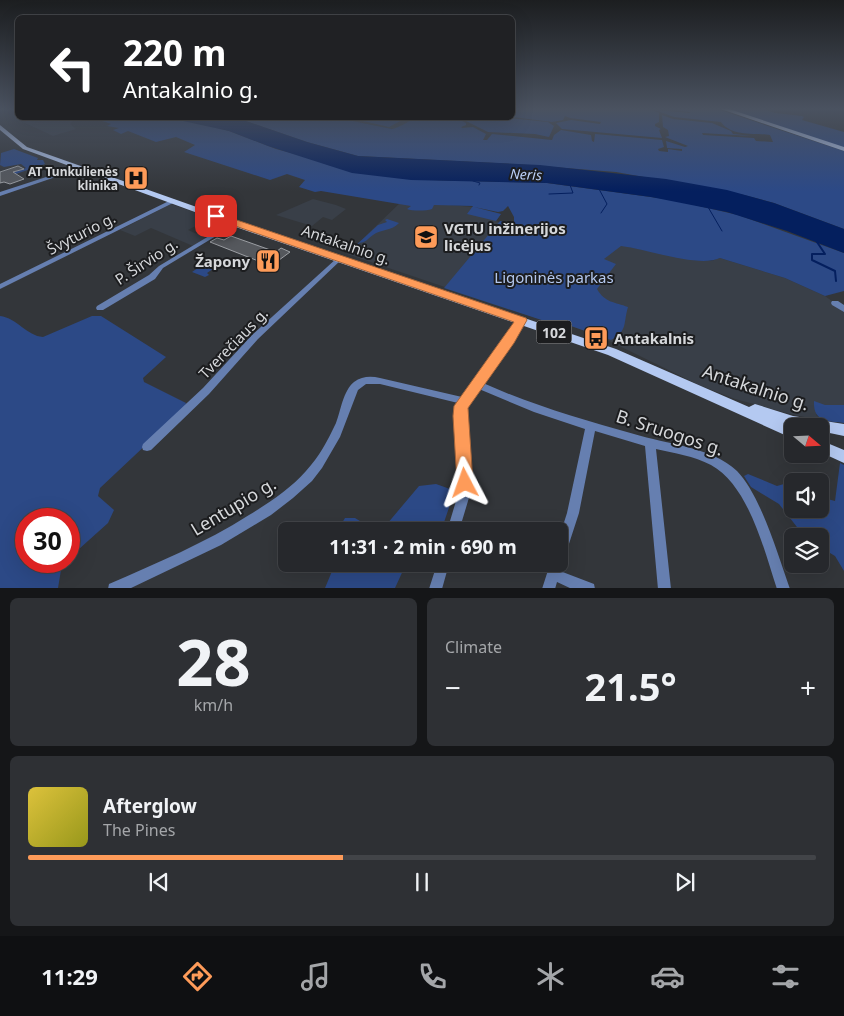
<!DOCTYPE html>
<html lang="en">
<head>
<meta charset="utf-8">
<style>
	:root { --surface:#26282c; --page:#2e3034; --text:#f1f3f6; --muted:#a4a6a9; --line:#424448; --accent:#fe9b59 }
	body { margin:0; font-family:"Noto Sans",sans-serif; background:var(--page); color:var(--text); height:100vh; display:flex; flex-direction:column; font-size:19px; white-space:nowrap }
	* { box-sizing:border-box; margin:0 }
	p { font-size:16px; color:var(--muted) }
	.icon { flex:none; width:28px; height:28px; fill:none; stroke:currentColor; stroke-width:2; stroke-linecap:round; stroke-linejoin:round }
	.map { position:relative; height:588px; overflow:hidden }
	.sheet { display:flex; flex-direction:column; gap:10px; padding:10px; background:#151618; flex:1 }
	.sheet>* { flex:none }
	.hud { position:absolute; left:15px; top:15px; width:500px; height:105px; border-radius:8px; box-shadow:0 5px 20px #0002,0 0 0 1px var(--line); background:#202124; color:#fff; overflow:hidden }
	.needle { width:32px; rotate:109deg }
	.controls { position:absolute; left:784px; top:418px; display:grid; gap:10px }
	.controls a { display:grid; place-items:center; width:45px; height:45px; border-radius:8px; background:var(--surface); box-shadow:0 5px 20px #0002,0 0 0 1px var(--line); font-size:25px }
	.speed { position:absolute; left:15px; top:508px; display:flex; gap:10px; font-size:25px; font-weight:700; text-align:center }
	.speed>* { display:grid; place-content:center; width:65px; height:65px; border-radius:50%; background:var(--surface); box-shadow:0 5px 20px #0002,0 0 0 1px var(--line); line-height:1 }
	.speed .limit { border:8px solid #d22; background:#fff; color:#111 }
	.pin { position:absolute; display:grid; place-items:center; width:42px; height:42px; color:#fff; margin:-21px; border-radius:10px; box-shadow:0 2px 8px #0006 }
	.me { position:absolute; width:55px; margin:-28px; rotate:356deg; stroke-linejoin:round; filter:drop-shadow(0 0 4px #0008) }
	.turn { display:flex; align-items:center; gap:18px; height:105px; padding:0 25px; font-size:22px }
	.turn .icon { width:65px; height:65px; stroke-width:2.5 }
	.turn b { display:block; font-size:35px; line-height:42px }
	.big { font-size:38px; font-weight:700; line-height:1.1 }
	.sheet .widget { flex:1; display:flex; flex-direction:column; justify-content:center; gap:8px; min-width:0; padding:0 18px; border-radius:8px; background:var(--page) }
	.sheet .dial { align-items:center; gap:0 }
	.dial b { font-size:65px; line-height:1 }
	.song { display:flex; align-items:center; gap:15px }
	.cover { width:60px; height:60px; border-radius:8px; background:linear-gradient(135deg,hsl(50 70% 55%),hsl(60 70% 35%)) }
	.played { height:5px; border-radius:2px; background:linear-gradient(90deg,var(--accent) 40%,var(--line) 40%) }
	.keys { display:flex; justify-content:space-around; direction:ltr }
	.heat { display:flex; justify-content:space-between; align-items:center; font-size:28px; direction:ltr }
	.sheet .tiles { flex:1; display:grid; gap:10px; grid-template-columns:1fr 1fr }
	.widget:last-child { grid-column:span 2 }
	.trip { position:absolute; left:278px; top:522px; width:290px; height:50px; border-radius:8px; background:var(--surface); box-shadow:0 5px 20px #0002,0 0 0 1px var(--line); font-weight:700; line-height:50px; text-align:center }
	.tabs { display:flex; height:80px; justify-content:space-around; align-items:center; background:#0f1012; color:var(--muted) }
	.tabs .icon { width:35px; height:35px }
	.tabs .selected { color:var(--accent) }
	.tabs b { font-size:22px; color:var(--text) }
	.map>svg:first-child { display:block }
	.built { fill:#393f48 }
	.green { fill:#2c4986 }
	.water { fill:#041f5e }
	.lines { fill:none; stroke-linecap:round; stroke-linejoin:round }
	.stream-far1 { stroke:#041f5e; stroke-width:1 }
	.stream { stroke:#041f5e; stroke-width:2 }
	.building { fill:#55585d; stroke:#9c9fa4 }
	.minor { fill:#667fb0; fill-rule:evenodd }
	.major { fill:#b4c9f1; fill-rule:evenodd }
	.route { fill:#fe9b59; stroke:#a5653a }
	.labels { text-anchor:middle; dominant-baseline:central; stroke-width:4; stroke-linejoin:round; paint-order:stroke }
	.far-poi-label { font-size:12px; font-weight:bold; fill:#d6d8db; stroke:#1c1d1f; text-anchor:end }
	.far-water-label { font-size:14px; font-style:italic; fill:#bbd0f7; stroke:#1c1d1f }
	.shield { fill:#1c1d1f; stroke:#9ea0a3; stroke-width:1 }
	.shield-label { font-size:14px; font-weight:bold; fill:#d6d8db }
	.poi-label { font-size:15px; font-weight:bold; fill:#d6d8db; stroke:#1c1d1f; text-anchor:start }
	.street-label { font-size:15px; fill:#d6d8db; stroke:#1c1d1f }
	.park-label { font-size:15px; fill:#b4c8ef; stroke:#1c1d1f }
	.near-street-label { font-size:18px; fill:#d6d8db; stroke:#1c1d1f }
</style>
</head>
<body>
<div class="map">
<svg width="844" height="589" viewBox="0 0 844 589">
	<rect width="100%" height="100%" fill="#33363a"/>
	<!-- built -->
	<path class="built" d="M41 118H66L73 121 70 124 76 129 53 136 23 122Z
		M338 118H418L400 127 393 129Z
		M313 199 336 205 346 209 332 220 323 217 312 226 276 215Z
		M402 201 473 207 501 214 496 221 499 222 514 223 693 260 711 261 720 258 785 278 825 296 844 310V405H825L816 415 825 421 794 415 735 399 699 385 597 335 571 326 569 329 347 254Z
		M171 204 211 218 188 230 206 238 193 246 151 228 135 236 120 230Z"/>
	<!-- green -->
	<path class="green" d="M513 108H648L659 113V122L655 124V126L661 129 659 130 662 138 562 129 556 123 571 120 600 124 601 122 570 118 565 116 563 120 552 122 513 117Z
		M660 108H714L844 151V229L774 203 744 195 616 172 515 164 358 156 307 142 237 118H338L392 129C402 127 410 119 418 118 431 115 456 116 466 123V125L461 127 462 128 473 127 486 134 483 140H487L492 134 552 140 554 135 561 130 591 135 592 141 594 142 595 134 662 140 664 147 658 149 659 151 668 152V149L682 151V149L667 148 666 141 685 147 688 146 665 137 669 136 668 130 663 127 662 115 673 119 712 123 731 131 733 134 752 136 702 133 703 135 754 138 756 141 773 142 770 135C758 133 731 137 721 122L674 117 655 110 690 113V112Z
		M724 108H761L775 113 802 116 804 117 802 120 844 132V148Z
		M94 118H169L203 124 229 131 276 149 321 161 328 165 430 180 547 183 673 200 738 215 844 253V291L825 296 785 278 720 258C699 268 646 249 621 246L604 259 616 264 597 289C605 303 615 302 628 307 623 323 628 331 611 340L571 326 569 329 444 288 500 221 514 223V217L508 206 503 211 498 212 474 207 501 214 496 221 467 214 473 206 434 205 432 209C426 211 412 211 407 209L411 206 321 191 315 192 299 187 305 180 287 174 270 180 184 152 195 145 176 137 156 142 128 131 121 134 113 130 119 128 107 126 111 124Z
		M350 118H406L389 127Z
		M475 118H508L548 122 554 126 549 137 535 134 488 132 462 119H474Z
		M14 149 38 158 37 160H43L45 164 10 176 7 174 26 168 21 164 4 167 0 165 1 153Z
		M387 219 399 223C392 231 381 229 373 235 367 239 367 242 359 243L360 247 353 248 378 225 387 222 385 220Z
		M220 259 226 260 207 273 209 275 205 277 192 272 208 261 217 262Z
		M0 316C17 318 27 336 43 337L92 316H101L166 357 143 378 144 382 186 403 184 409 100 488 98 496 114 510 108 523 69 558V519H26V561H66L62 564 58 588 0 589Z
		M814 401 825 405H844V423C827 421 813 422 814 401Z
		M840 463 844 465V571L835 556 820 547V536H804L779 504 751 487 744 476 748 474 777 486 784 484 792 487V509H820V497L835 501Z
		M436 484 450 489 454 493 441 531H337L345 518H355L373 529 387 524 419 486Z
		M335 564H406L395 588H325Z"/>
	<!-- water -->
	<path class="water" d="M169 118H237L307 142 358 156 540 165 666 179 727 190 774 203 844 229V253L787 231 727 212 651 197 547 183 411 180 352 173 268 146 229 131Z"/>
	<g class="lines">
		<!-- stream-far1 -->
		<path class="stream-far1" d="M473 181 480 183 479 185
			M599 189 607 204 601 213
			M549 194 573 193 570 185
			M708 207 722 231"/>
		<!-- stream -->
		<path class="stream" d="M817 242 825 254H812V260L835 271 836 281"/>
	</g>
	<!-- building -->
	<path class="building" d="M18 166 24 169 13 172 24 179 10 184 4 182 0 183V172Z
		M231 236 276 252 281 248 290 252 271 266 210 242 217 238 224 240Z"/>
	<g class="lines">
		<!-- minor -->
		<path class="minor" d="M77 167 82 168 0 196V192Z
			M173 199 175 200V202L0 289V284Z
			M234 221 237 223 236 224 163 268 155 279 103 310H97L96 308 97 306 149 275 159 266Z
			M339 257 341 258 342 259 341 260 258 339 209 394 151 450 147 451 143 450 142 447 143 444 203 388 252 335 337 258Z
			M832 301H838L844 305V312L832 305 831 303Z
			M521 318 525 321 513 342 483 383C532 405 583 420 634 434 666 444 712 447 737 471 761 496 778 555 790 589H777C764 550 749 486 711 465 694 456 674 453 656 449L671 589H658L645 446 595 431 579 513 565 556 563 560 561 561 562 564 560 571 594 584 595 589H572L557 582 555 589H542L550 564H559V538L567 513 585 429 534 412 479 389 466 407 465 416 471 491 459 531H447L459 491 455 416 458 403 380 384H366L358 390 340 437 322 468 312 481 293 498 271 515 221 545 129 589H108L109 584C157 563 205 543 249 515 269 503 290 489 306 471 319 457 328 440 336 423 341 410 343 391 354 382 362 376 371 376 380 378L462 397 473 382 475 381 507 338 518 319Z
			M437 564H449L442 589H429Z"/>
		<!-- major -->
		<path class="major" d="M718 108H726L844 147V151Z
			M0 125 27 147 239 222 616 349 749 407 755 404 793 416 844 424V436L820 431V426H792V437L787 436 608 355 233 226 23 149 0 130Z
			M820 440 844 450V463L820 452Z"/>
	</g>
	<!-- sky -->
	<linearGradient id="sky" x2="0" y2="1"><stop stop-color="#1c1e20"/><stop offset="0.57" stop-color="#4a5260"/><stop offset="1" stop-color="#4a5260" stop-opacity="0"/></linearGradient>
	<rect width="844" height="191" fill="url(#sky)"/>
	<!-- route -->
	<path class="route" d="M216 213 526 318 527 320 514 343 468 408 473 483 471 489 465 491 459 489 457 483 453 416 454 406 514 322 212 218 211 216Z"/>
	<!-- icons -->
	<defs>
		<symbol id="hospital-square" viewBox="-11 -11 22 22"><rect x="-9" y="-9" width="18" height="18" rx="4" fill="#fe9b59" stroke="#1c1d1f"/><path d="M-5-5h3v3.5h4V-5h3V5h-3V1.5h-4V5h-3Z" fill="#111"/></symbol>
		<symbol id="school-square" viewBox="-11 -11 22 22"><rect x="-9" y="-9" width="18" height="18" rx="4" fill="#fe9b59" stroke="#1c1d1f"/><path d="M0-5L7-2L0 1L-7-2ZM-4 1L0 2.5L4 1V4Q0 6-4 4Z" fill="#111"/></symbol>
		<symbol id="restaurant-square" viewBox="-11 -11 22 22"><rect x="-9" y="-9" width="18" height="18" rx="4" fill="#fe9b59" stroke="#1c1d1f"/><path d="M-5-6h1v4h1v-4h1v4h1v-4h1v5L-1.5 .5V6h-2V.5L-5-1ZM5-6V6H3V1.5H1.5Q1.5-4 5-6Z" fill="#111"/></symbol>
		<symbol id="bus-square" viewBox="-11 -11 22 22"><rect x="-9" y="-9" width="18" height="18" rx="4" fill="#fe9b59" stroke="#1c1d1f"/><path d="M-5-6H5V4H4V6H2V4H-2V6H-4V4H-5ZM-3.5-4V0h7V-4ZM-3.5 1.2v1.5H-2V1.2ZM2 1.2v1.5H3.5V1.2Z" fill="#111"/></symbol>
	</defs>
	<g fill-rule="evenodd">
		<use href="#hospital-square" x="122" y="164" width="28" height="28"/>
		<use href="#school-square" x="412" y="223" width="28" height="28"/>
		<use href="#restaurant-square" x="254" y="247" width="28" height="28"/>
		<use href="#bus-square" x="582" y="324" width="28" height="28"/>
	</g>
	<g class="labels">
		<!-- far-poi labels -->
		<g class="far-poi-label">
			<text x="118" y="171">AT Tunkulienės<tspan x="118" dy="14">klinika</tspan></text>
		</g>
		<!-- far-water labels -->
		<g class="far-water-label">
			<text transform="translate(526 174) rotate(3)">Neris</text>
		</g>
		<!-- shield labels -->
		<rect class="shield" x="536.5" y="320.5" width="35" height="23" rx="4"/>
		<g class="shield-label">
			<text x="554" y="332">102</text>
		</g>
		<!-- poi labels -->
		<g class="poi-label">
			<text x="444" y="228">VGTU inžinerijos<tspan x="444" dy="17">licėjus</tspan></text>
			<text x="250" y="261" text-anchor="end">Žapony</text>
			<text x="614" y="338">Antakalnis</text>
		</g>
		<!-- street labels -->
		<g class="street-label">
			<text transform="translate(81 233) rotate(-27)">Švyturio g.</text>
			<text transform="translate(346 244) rotate(19)">Antakalnio g.</text>
			<text transform="translate(146 261) rotate(-33)">P. Širvio g.</text>
			<text transform="translate(233 343) rotate(-46)">Tverečiaus g.</text>
		</g>
		<!-- park labels -->
		<g class="park-label">
			<text x="554" y="277">Ligoninės parkas</text>
		</g>
		<!-- near-street labels -->
		<g class="near-street-label">
			<text transform="translate(756 387) rotate(18)">Antakalnio g.</text>
			<text transform="translate(670 432) rotate(18)">B. Sruogos g.</text>
			<text transform="translate(233 506) rotate(-31)">Lentupio g.</text>
		</g>
	</g>
</svg>
<div class="controls">
<a><svg class="needle" viewBox="-14 -14 28 28"><path d="M0-13l5 13h-10z" fill="#e53935"/><path d="M0 13l5-13h-10z" fill="#a4a6a9"/></svg></a>
<a><svg class="icon" aria-label="sound" viewBox="0 0 24 24"><path d="M4 9h4l5-4v14l-5-4H4zM17 9q2 3 0 6"/></svg></a>
<a><svg class="icon" aria-label="layers" viewBox="0 0 24 24"><path d="M12 4l9 5-9 5-9-5zM3 14l9 5 9-5"/></svg></a>
</div>
<div class="speed"><div class="limit">30</div></div>
<div class="pin" style="left:216px;top:216px;background:#d93025"><svg class="icon" aria-label="arrive" viewBox="0 0 24 24"><path d="M6 21V4h12l-3 4 3 4H6"/></svg></div>
<svg class="me" style="left:465px;top:483px" viewBox="-20 -20 40 40"><path d="M0-17L14 15 0 8-14 15z" fill="#fe9b59" stroke="#fff" stroke-width="4"/></svg>
<div class="trip">11:31 · 2 min · 690 m</div>
<div class="hud">
<div class="turn"><svg class="icon" aria-label="left" viewBox="0 0 24 24"><path d="M17 20v-9H6M10 6l-5 5 5 5"/></svg><div><b>220 m</b>Antakalnio g.</div></div>
</div>
</div>
<section class="sheet">
<div class="tiles">
<div class="widget dial"><b>28</b><p>km/h</p></div>
<div class="widget"><p>Climate</p>
<div class="heat"><a>−</a><b class="big">21.5°</b><a>+</a></div>
</div>
<div class="widget">
<div class="song"><i class="cover"></i><div><b>Afterglow</b><p>The Pines</p></div></div>
<div class="played"></div>
<div class="keys"><svg class="icon" aria-label="previous" viewBox="0 0 24 24"><path d="M18 5L8 12l10 7zM5 5v14"/></svg><svg class="icon" aria-label="pause" viewBox="0 0 24 24"><path d="M8 5v14M16 5v14"/></svg><svg class="icon" aria-label="next" viewBox="0 0 24 24"><path d="M6 5l10 7-10 7zM19 5v14"/></svg></div>
</div>
</div>
</section>
<nav class="tabs">
<b>11:29</b>
<svg class="icon selected" aria-label="directions" viewBox="0 0 24 24"><path d="M12 3l9 9-9 9-9-9zM9 14v-3h6M13 9l2 2-2 2"/></svg>
<svg class="icon" aria-label="music" viewBox="0 0 24 24"><path d="M9 18V5l10-2v13"/><circle cx="6" cy="18" r="3"/><circle cx="16" cy="16" r="3"/></svg>
<svg class="icon" aria-label="phone" viewBox="0 0 24 24"><path d="M5 4h4l2 5-3 2q2 4 5 5l2-3 5 2v4C11 20 4 13 5 4z"/></svg>
<svg class="icon" aria-label="climate" viewBox="0 0 24 24"><path d="M12 3v18M4 7l16 10M4 17L20 7"/></svg>
<svg class="icon" aria-label="car" viewBox="0 0 24 24"><path d="M5 17H2v-5l4-1 3-4h7l3 4 3 1v5h-3M9 17h6M6 11h13"/><circle cx="7" cy="17" r="2"/><circle cx="17" cy="17" r="2"/></svg>
<svg class="icon" aria-label="filters" viewBox="0 0 24 24"><path d="M4 7h16M4 17h16"/><circle cx="9" cy="7" r="2"/><circle cx="15" cy="17" r="2"/></svg>
</nav>
</body>
</html>
